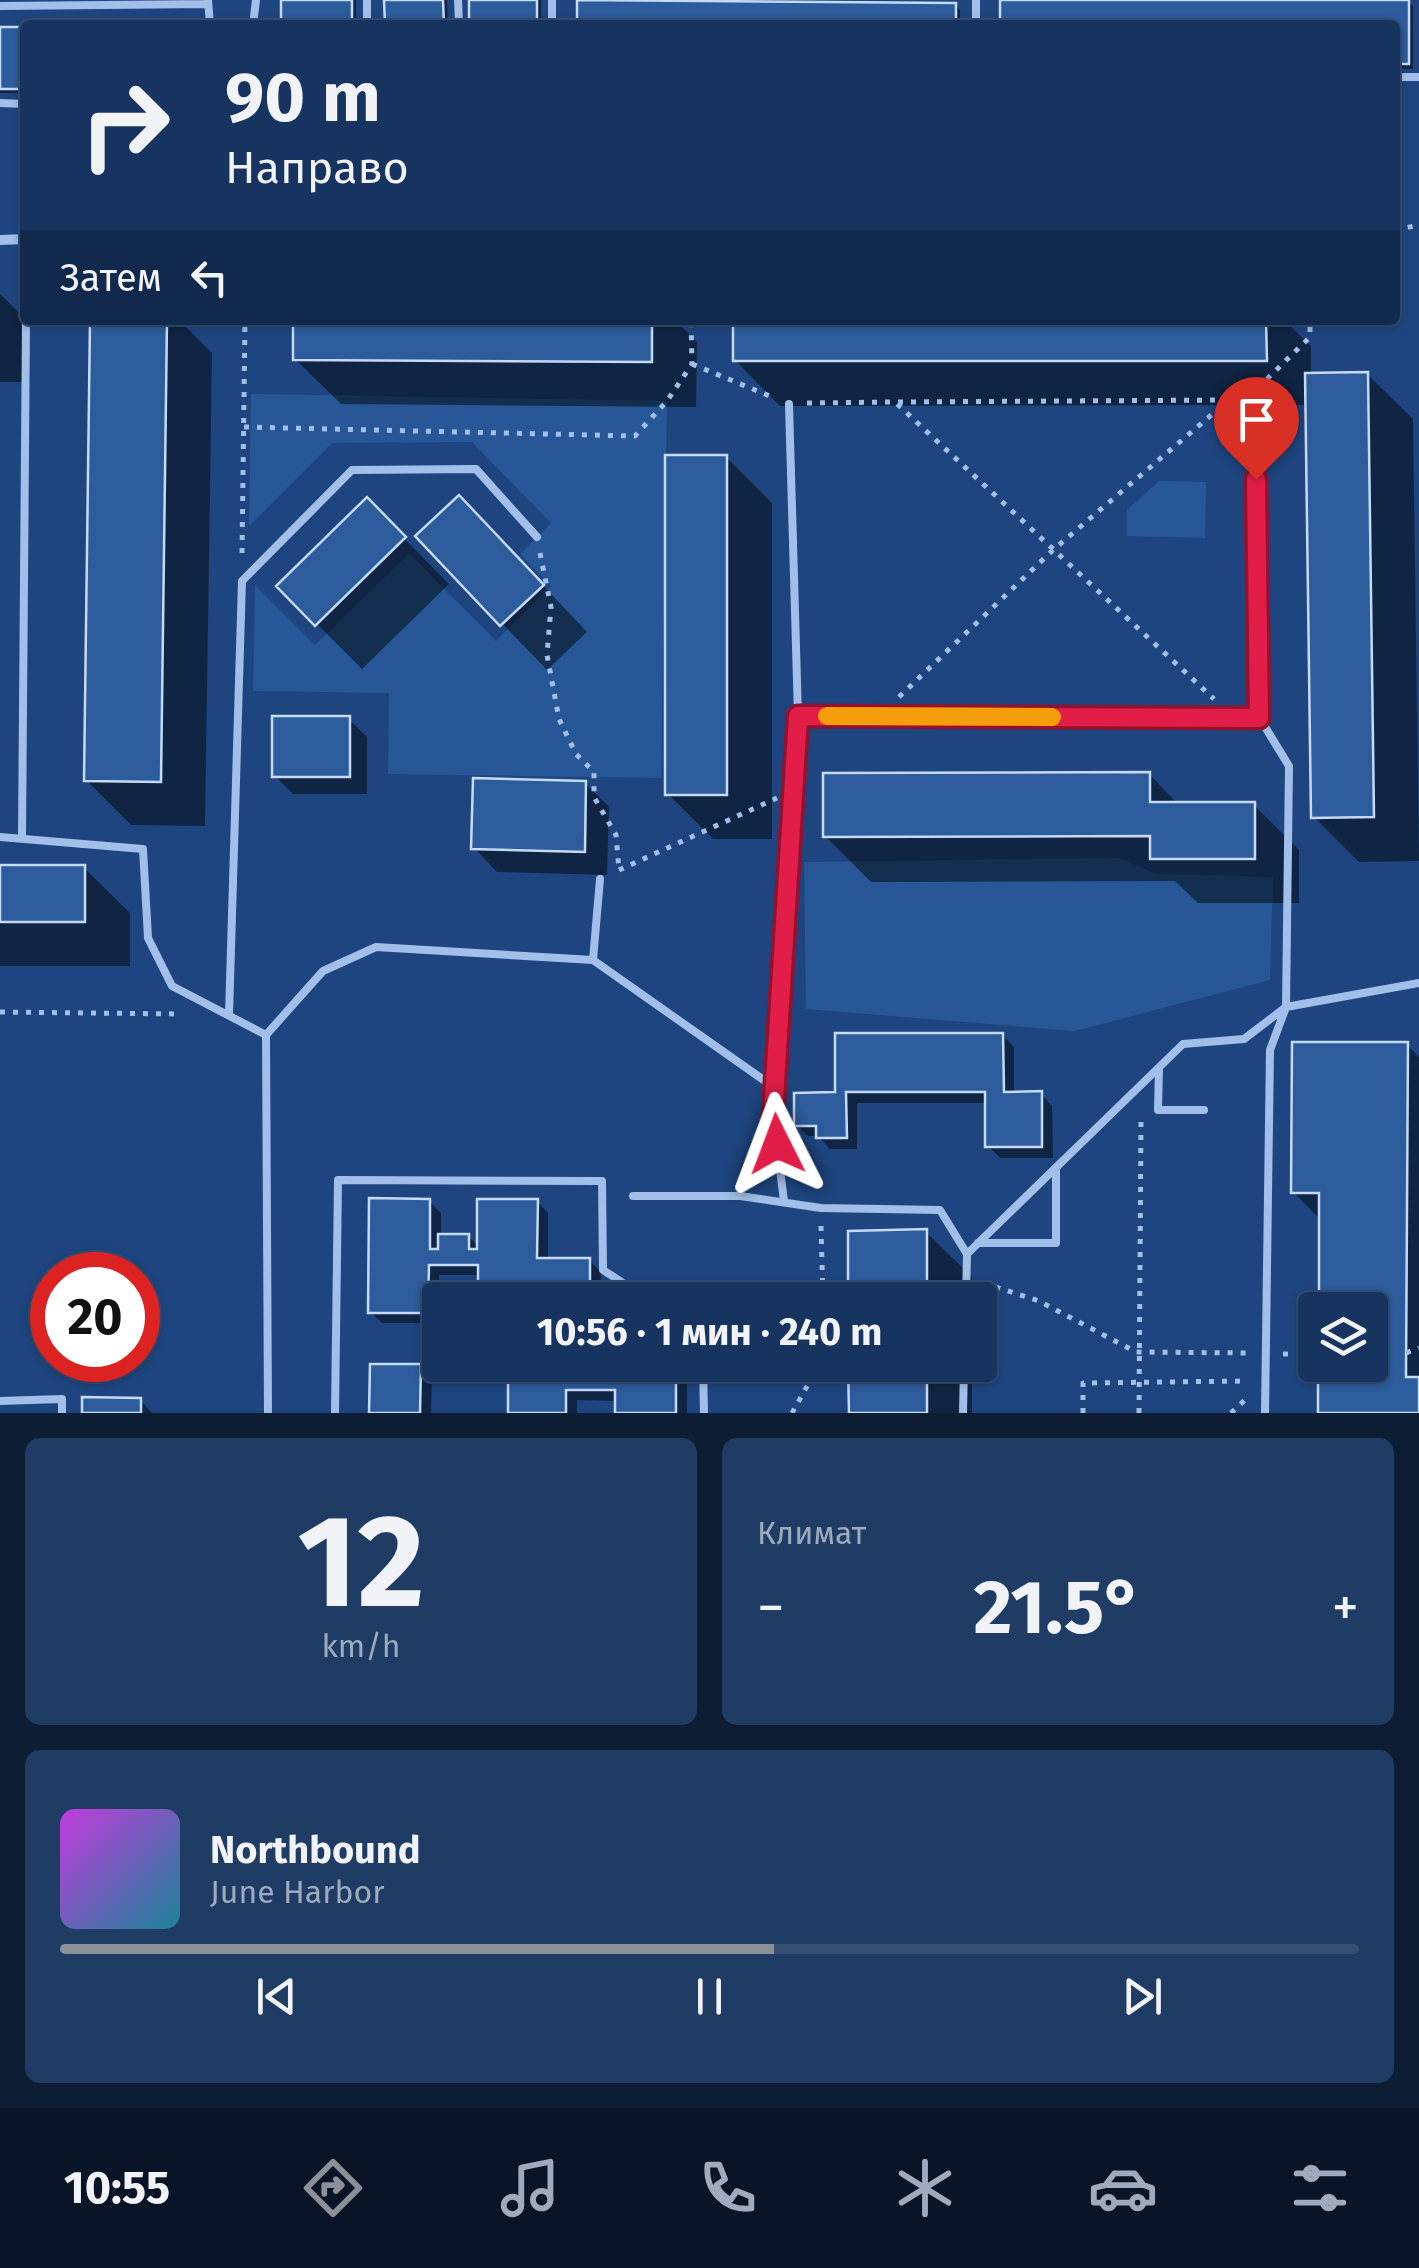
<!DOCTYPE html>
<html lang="ru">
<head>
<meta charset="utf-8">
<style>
	:root { --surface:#16345f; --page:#1f3c65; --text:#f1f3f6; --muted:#9eaabd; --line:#354f74; --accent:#8c9099 }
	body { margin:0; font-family:"Fira Sans",sans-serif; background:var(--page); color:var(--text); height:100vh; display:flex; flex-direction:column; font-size:38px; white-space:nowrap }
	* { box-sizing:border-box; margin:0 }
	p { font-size:32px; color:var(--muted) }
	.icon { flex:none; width:55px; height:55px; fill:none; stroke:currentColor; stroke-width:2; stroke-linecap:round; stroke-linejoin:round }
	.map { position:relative; height:1413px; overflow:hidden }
	.drawer { display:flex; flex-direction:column; gap:25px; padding:25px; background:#0c1d34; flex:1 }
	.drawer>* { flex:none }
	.top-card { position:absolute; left:20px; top:20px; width:1380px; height:305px; border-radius:10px; box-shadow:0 2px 8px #0004,0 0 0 2px var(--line); background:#16345f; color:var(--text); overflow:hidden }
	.controls { position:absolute; left:1298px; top:1292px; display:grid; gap:20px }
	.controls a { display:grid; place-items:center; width:90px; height:90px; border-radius:10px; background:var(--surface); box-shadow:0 2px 8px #0004,0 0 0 2px var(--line); font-size:50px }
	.speed { position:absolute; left:30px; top:1252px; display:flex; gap:20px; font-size:50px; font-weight:700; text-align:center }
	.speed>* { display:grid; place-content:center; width:130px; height:130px; border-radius:50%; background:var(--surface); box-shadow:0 2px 8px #0004,0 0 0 2px var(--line); line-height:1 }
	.speed .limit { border:15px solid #d22; background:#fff; color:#111 }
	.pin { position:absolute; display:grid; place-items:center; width:85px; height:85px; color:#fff; margin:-102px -42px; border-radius:50% 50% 50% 0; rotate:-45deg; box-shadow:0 0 10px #0007 }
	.pin .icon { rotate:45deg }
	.me { position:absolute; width:110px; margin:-55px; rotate:357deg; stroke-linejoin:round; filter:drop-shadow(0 0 8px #0008) }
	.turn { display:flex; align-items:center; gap:35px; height:210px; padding:0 40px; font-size:45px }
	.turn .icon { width:130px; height:130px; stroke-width:2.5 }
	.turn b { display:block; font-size:70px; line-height:85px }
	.then { display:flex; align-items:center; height:95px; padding:0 40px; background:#0003; gap:20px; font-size:38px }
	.big { font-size:75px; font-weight:700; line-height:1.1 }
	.drawer .widget { flex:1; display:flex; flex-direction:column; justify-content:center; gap:15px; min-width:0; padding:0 35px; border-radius:15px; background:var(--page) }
	.drawer .dial { align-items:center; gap:0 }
	.dial b { font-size:130px; line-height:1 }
	.song { display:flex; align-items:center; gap:30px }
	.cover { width:120px; height:120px; border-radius:15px; background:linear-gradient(135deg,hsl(290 70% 55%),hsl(190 70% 35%)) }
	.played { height:10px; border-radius:5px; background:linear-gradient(90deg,var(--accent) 55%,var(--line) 55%) }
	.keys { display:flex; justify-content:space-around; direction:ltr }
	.heat { display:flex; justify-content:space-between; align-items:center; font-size:55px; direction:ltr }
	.drawer .tiles { flex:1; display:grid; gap:25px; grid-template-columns:1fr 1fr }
	.widget:last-child { grid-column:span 2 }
	.trip { position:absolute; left:422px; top:1282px; width:575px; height:100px; border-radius:10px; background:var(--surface); box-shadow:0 2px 8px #0004,0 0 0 2px var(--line); font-weight:700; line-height:100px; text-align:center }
	.menu { display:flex; height:160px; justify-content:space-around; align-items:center; background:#091526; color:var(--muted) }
	.menu .icon { width:70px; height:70px }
	.menu .current { color:var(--accent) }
	.menu b { font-size:45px; color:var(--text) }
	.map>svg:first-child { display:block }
	.green { fill:#275797 }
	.shadow { fill:#0007 }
	.building { fill:#2d5c9c; stroke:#c5daf6; stroke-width:2.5 }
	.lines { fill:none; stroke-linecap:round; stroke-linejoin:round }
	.path { stroke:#a1bfe8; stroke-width:5; stroke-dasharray:5 8; stroke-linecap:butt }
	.service { stroke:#a1bfe8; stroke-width:8 }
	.minor { stroke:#a1bfe8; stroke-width:10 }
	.route-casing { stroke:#92132f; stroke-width:25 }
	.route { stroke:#e11d48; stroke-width:18 }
	.slow { stroke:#f59e0b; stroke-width:18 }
</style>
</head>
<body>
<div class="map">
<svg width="1419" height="1413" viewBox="0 0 1419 1413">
	<rect width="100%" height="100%" fill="#1e457f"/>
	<!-- green -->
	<path class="green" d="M251 394 667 401 661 778 388 774 389 693 253 691 255 585 315 645 409 553 496 641 551 586 520 554 551 523 472 442 332 443 249 526Z
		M1159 481 1206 482 1205 538 1127 536V510Z
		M1119 858 1157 874 1273 877 1270 980 1075 1031 806 1009 804 862Z"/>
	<!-- shadow -->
	<path class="shadow" d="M284 0H356V25H284Z
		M387 0H447L448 25H387Z
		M472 0H541V25H471Z
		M580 0 955 5 960 10V25H579Z
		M1003 0 1408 1 1413 6V69L1395 68V25H1002Z
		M0 29H25V93H0Z
		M0 294 25 319 27 382H0Z
		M93 320H179L212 353 205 826 131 825 86 780Z
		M296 320H675L697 342 696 407 341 404 295 359Z
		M735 320H1284L1311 346V375L1367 374 1413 419 1419 861 1359 862 1314 817 1308 405 780 406 735 360Z
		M726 457 772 503V839H713L668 794Z
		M367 501 449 584 362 669 279 586Z
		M418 536 504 544 587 632 547 670Z
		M349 719 367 737V794H293L275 776Z
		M1149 774 1179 805H1254L1299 850V903H1198L1175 881 871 882 825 836Z
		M585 783 609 807 607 875 497 872 474 848Z
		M0 868H84L130 913V966H0Z
		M1002 1035 1014 1047V1094H1041L1052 1106 1053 1158H1000L988 1146V1103H857V1149H830L818 1136H808L797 1125 838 1095Z
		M1407 1045 1419 1057V1413H1320L1321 1365H1370V1310H1321V1220L1293 1192Z
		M429 1201 441 1213V1236H468L480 1248 537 1201 548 1213V1260H589L601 1272V1300H480L481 1275H439V1323H382L371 1312Z
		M926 1232 972 1277V1300H851Z
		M511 1365H609L619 1375V1365H687V1413H618V1401L577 1400V1413H511Z
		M851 1365H972V1413H851Z
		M420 1367 432 1378 431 1413H372Z
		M140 1400 152 1413H85Z"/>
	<!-- building -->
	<path class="building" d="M281 0H352V25H281Z
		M384 0H443L444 25H385Z
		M469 0H537V25H469Z
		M577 0 956 3V25H577Z
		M1000 0H1409V64H1395V25H1000Z
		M0 27H25V89H0Z
		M90 320H167L161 782 84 781Z
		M293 320H652V362L293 360Z
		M733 320H1266L1267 361H733Z
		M1368 372 1374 817 1311 818 1305 373Z
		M665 455H727V795H665Z
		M459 495 544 585 500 626 415 536Z
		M367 497 406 537 315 626 276 586Z
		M272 716H350V777H272Z
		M1150 772V802H1255V859H1150V836L823 837V773Z
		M473 778 586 781 585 852 471 849Z
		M0 865H85V922H0Z
		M835 1033H1003L1004 1092 1042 1091V1147H985V1092H846L847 1138H816V1126H794V1093L835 1092Z
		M1292 1042H1408L1406 1377H1419V1413H1318V1365H1370V1310H1319V1193H1291Z
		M369 1198 430 1199V1249H438V1234H469V1249H477V1199H538L537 1258H590V1300H478V1265H429L428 1313H368Z
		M927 1229V1300H848V1231Z
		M370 1364H421L420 1413H369Z
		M508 1365H566V1374H576V1365H608V1375H616V1365H676V1413H615V1390H566V1413H508Z
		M848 1365H927V1413H849Z
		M82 1397 141 1398V1413H82Z"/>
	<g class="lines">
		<!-- path -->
		<path class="path" d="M1395 230 1419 225
			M692 364 772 397
			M1267 379 1310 337V320
			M898 402 1227 400
			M807 403 895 402 1214 699
			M244 427 635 436 667 401 692 364 691 320
			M242 553 245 320
			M540 553 551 607 547 655 559 719 576 754 594 772V797L616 835 619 870
			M899 697 1053 550 1229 400H1239
			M619 870 777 798
			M0 1012 182 1014
			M821 1226 823 1300
			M983 1283 1039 1301 1136 1352 1247 1353
			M1406 1353 1419 1348
			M1283 1354H1315
			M792 1413 819 1365
			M1083 1413V1383L1247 1381
			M1139 1413 1141 1122
			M1231 1413 1247 1398"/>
		<!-- service -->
		<path class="service" d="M208 0 210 25
			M367 0V25
			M458 0 459 25
			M552 0V25
			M0 6 208 4
			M253 25 256 0
			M976 25V0
			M1395 77H1419
			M0 103 25 104
			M1255 390 1259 717 1289 766 1286 1007 1270 1050 1265 1413
			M789 404 798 716 1259 717
			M0 837 143 849 148 938 172 986 266 1035
			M22 838 26 320
			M593 960 775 1088
			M229 1015 242 581 352 470 476 469 537 537
			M1159 1068 1158 1110H1204
			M633 1196H740L821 1208 940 1210 967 1254
			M784 1201 773 1115 798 716
			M978 1243H1056V1168
			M966 1300 967 1254 1183 1044 1244 1039 1286 1007 1419 983
			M703 1365 704 1413
			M0 1401 62 1399V1413
			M268 1413 266 1035 323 971 376 947 593 960 600 879
			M335 1413 338 1180 602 1181 603 1270 649 1300
			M963 1413 964 1365"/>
		<!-- minor -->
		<path class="minor" d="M0 240 25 239"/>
	</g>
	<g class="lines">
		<defs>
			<path id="route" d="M777 1144 773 1115 798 716 1259 718 1256 479"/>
		</defs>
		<!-- route casing -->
		<use href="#route" class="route-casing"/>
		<!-- route -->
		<use href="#route" class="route"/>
		<!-- slow -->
		<path class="slow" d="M827 716 1052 717"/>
	</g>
</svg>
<div class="controls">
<a><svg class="icon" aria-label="layers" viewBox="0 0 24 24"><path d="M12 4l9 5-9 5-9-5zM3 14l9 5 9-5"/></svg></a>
</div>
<div class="speed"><div class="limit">20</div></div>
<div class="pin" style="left:1256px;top:479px;background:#d93025"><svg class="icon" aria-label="arrive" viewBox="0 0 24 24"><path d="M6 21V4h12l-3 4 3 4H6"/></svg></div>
<svg class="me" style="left:777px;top:1144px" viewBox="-20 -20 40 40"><path d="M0-17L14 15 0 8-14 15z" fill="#e11d48" stroke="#fff" stroke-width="4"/></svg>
<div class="trip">10:56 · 1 мин · 240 m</div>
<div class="top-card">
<div class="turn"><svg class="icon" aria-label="right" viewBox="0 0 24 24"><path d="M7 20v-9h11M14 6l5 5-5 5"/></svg><div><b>90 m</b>Направо</div></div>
<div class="then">Затем<svg class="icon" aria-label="left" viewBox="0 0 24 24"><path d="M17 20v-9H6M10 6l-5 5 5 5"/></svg></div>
</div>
</div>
<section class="drawer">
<div class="tiles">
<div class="widget dial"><b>12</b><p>km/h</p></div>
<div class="widget"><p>Климат</p>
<div class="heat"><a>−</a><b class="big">21.5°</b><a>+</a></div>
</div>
<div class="widget">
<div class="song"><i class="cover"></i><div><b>Northbound</b><p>June Harbor</p></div></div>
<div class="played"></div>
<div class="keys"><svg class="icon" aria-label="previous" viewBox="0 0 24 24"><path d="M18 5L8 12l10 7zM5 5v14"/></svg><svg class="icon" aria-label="pause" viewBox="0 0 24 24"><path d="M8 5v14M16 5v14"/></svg><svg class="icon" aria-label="next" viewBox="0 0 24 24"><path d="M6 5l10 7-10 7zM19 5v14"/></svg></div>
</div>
</div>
</section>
<nav class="menu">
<b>10:55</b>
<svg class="icon current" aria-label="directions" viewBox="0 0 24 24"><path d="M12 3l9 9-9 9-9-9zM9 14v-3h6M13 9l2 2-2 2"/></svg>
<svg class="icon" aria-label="music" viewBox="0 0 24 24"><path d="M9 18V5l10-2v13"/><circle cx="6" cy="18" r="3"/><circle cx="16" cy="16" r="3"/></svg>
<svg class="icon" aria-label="phone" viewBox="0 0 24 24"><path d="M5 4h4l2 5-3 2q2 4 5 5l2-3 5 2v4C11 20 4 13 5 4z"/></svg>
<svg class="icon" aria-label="climate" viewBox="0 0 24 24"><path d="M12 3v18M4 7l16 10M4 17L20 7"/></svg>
<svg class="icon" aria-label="car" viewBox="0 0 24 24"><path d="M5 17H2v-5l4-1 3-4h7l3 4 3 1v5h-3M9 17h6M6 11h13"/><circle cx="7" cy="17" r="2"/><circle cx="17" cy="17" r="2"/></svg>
<svg class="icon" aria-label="filters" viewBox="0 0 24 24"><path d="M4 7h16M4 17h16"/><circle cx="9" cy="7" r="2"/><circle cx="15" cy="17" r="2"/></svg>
</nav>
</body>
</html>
